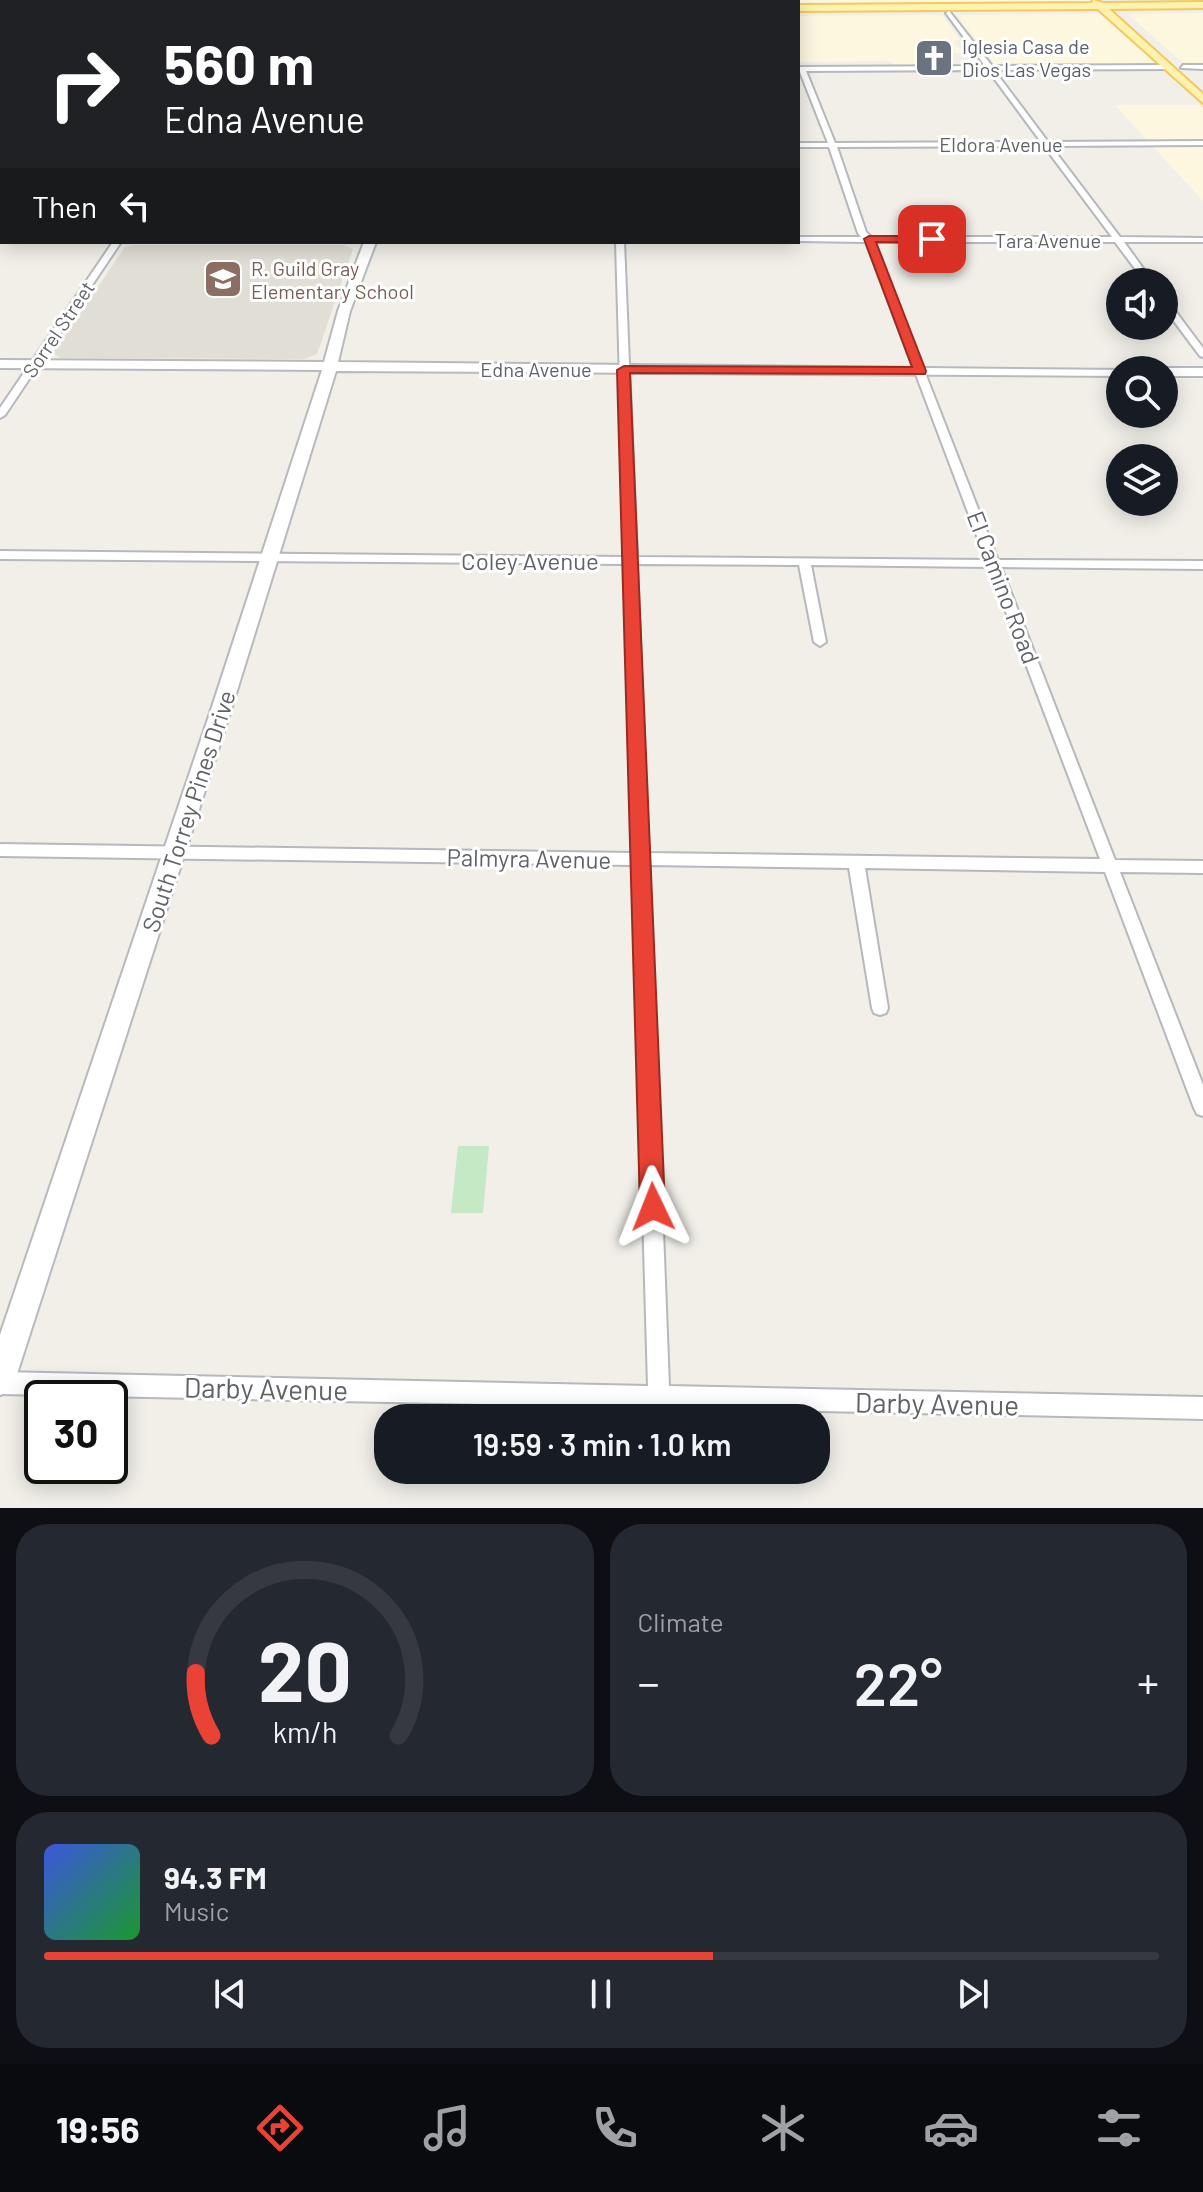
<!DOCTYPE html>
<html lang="en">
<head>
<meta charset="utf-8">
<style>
	:root { --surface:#171b24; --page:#242831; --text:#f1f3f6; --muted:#9ea1a6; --line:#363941; --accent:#ea4335 }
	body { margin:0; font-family:Barlow,sans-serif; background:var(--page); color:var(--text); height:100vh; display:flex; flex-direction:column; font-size:30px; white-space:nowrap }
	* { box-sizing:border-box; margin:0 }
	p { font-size:26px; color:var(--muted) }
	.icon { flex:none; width:44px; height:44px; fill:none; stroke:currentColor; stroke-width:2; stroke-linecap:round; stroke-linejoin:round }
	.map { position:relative; height:1508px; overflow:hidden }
	.drawer { display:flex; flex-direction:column; gap:16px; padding:16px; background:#0d0f14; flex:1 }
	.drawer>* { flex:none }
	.hud { position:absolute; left:0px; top:0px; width:800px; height:244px; box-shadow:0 4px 20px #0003; background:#202124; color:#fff; overflow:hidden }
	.controls { position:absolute; left:1106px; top:268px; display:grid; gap:16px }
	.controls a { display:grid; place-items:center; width:72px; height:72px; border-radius:50%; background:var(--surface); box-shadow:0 4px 20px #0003; font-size:40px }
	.speed { position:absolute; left:24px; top:1380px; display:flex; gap:16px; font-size:40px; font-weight:700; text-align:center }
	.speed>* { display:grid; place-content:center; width:104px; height:104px; border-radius:50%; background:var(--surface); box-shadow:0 4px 20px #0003; line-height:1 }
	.speed .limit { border:4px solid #111; border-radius:12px; background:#fff; color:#111 }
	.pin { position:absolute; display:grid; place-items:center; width:68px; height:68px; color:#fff; margin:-34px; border-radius:16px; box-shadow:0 4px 12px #0006 }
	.me { position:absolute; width:88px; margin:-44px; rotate:358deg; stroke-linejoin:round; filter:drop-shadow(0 0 6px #0008) }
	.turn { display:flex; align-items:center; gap:28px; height:168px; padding:0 32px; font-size:36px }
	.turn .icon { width:104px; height:104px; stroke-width:2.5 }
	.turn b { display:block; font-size:56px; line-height:68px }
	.then { display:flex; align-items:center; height:76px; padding:0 32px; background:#0003; gap:16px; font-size:30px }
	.big { font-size:60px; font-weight:600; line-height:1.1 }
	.drawer .card { flex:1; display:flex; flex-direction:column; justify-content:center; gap:12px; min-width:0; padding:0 28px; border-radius:32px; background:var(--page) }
	.drawer .dial { align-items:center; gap:0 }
	.dial svg { height:208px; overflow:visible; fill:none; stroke:var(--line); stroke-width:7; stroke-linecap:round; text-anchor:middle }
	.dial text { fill:var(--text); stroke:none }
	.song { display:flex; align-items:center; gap:24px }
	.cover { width:96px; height:96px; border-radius:12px; background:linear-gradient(135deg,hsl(230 70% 55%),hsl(130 70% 35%)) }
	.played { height:8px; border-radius:4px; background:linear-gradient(90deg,var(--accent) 60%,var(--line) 60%) }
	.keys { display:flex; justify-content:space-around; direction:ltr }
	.heat { display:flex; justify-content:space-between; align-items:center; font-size:44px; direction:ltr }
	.drawer .tiles { flex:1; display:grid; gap:16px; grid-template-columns:1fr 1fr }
	.card:last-child { grid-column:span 2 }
	.trip { position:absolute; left:374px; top:1404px; width:456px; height:80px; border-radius:32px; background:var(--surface); box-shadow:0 4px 20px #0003; font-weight:600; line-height:80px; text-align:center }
	.tab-bar { display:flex; height:128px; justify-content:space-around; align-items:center; background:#090b0e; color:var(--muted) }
	.tab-bar .icon { width:56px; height:56px }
	.tab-bar .current { color:var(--accent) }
	.tab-bar b { font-size:36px; color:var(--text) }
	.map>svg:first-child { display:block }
	.commercial { fill:#fef7e0 }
	.education { fill:#e1ded6 }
	.green { fill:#c5e8c5 }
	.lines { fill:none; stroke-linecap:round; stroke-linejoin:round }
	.street-casing { stroke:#b5b8bc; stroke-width:4 }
	.secondary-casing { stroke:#b6babf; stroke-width:4 }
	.primary-casing { stroke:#f2c960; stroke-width:4 }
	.street { fill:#fff; fill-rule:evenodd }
	.secondary { fill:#fff; fill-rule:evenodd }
	.primary { fill:#fff2af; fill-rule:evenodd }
	.route { fill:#ea4335; stroke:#982c22; stroke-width:2 }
	.labels { text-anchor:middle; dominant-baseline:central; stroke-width:6; stroke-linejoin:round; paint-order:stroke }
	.far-worship-label { font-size:20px; fill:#5b616d; stroke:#fff; text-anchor:start }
	.far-street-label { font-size:20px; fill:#5f6368; stroke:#fff }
	.far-education-label { font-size:20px; fill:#785e54; stroke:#fff; text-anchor:start }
	.street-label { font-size:24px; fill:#5f6368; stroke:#fff }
	.near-street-label { font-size:28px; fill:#5f6368; stroke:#fff }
</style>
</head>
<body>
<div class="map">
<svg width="1203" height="1508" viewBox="0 0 1203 1508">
	<rect width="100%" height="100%" fill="#f1efe8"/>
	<!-- commercial -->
	<path class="commercial" d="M0 0H767L768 2H2L0 7Z
		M785 0H1090L1095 4 798 7V2Z
		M1203 13V65H1185L1128 14Z
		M1105 14 1157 65 996 66 957 15Z
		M942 15 960 40 953 41 965 53H923L930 66H894L891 61 798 62V16Z
		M1115 105H1199L1203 108V201Z"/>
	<!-- education -->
	<path class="education" d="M134 245H344L353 249 317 354 304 359 60 358 53 353 125 247Z"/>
	<!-- green -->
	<path class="green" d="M458 1146H489L483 1213H451Z"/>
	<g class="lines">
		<defs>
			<path id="street" d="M102 0H108L101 2Z
				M773 0H779L780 2H774Z
				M949 11 992 66 1168 65 1171 67 1168 69 994 70 1048 142 1203 141V145L1051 146 1120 237 1203 238V242H1124L1153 282H1145L1115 242H874L998 560 1203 561V569L1001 567 1115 860 1203 861V873L1120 872 1203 1085V1116L1197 1114 1194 1108 1105 872 865 868 888 1008 886 1013 880 1015 874 1013 872 1008 849 868 649 865 669 1386 1203 1397V1419L0 1394V1372L648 1386 633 865 0 856V844L633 853 625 564 0 559V551L625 557 616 242H624L637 557 986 560 866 242 798 241V237H861L858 233 829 147H798V143H828L798 67 985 66 946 13ZM988 70 1041 142 835 143 806 71ZM1044 146 1112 237H871L866 232 837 147ZM637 564 799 565 814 642 820 646 826 642 811 565 989 567 1100 859 648 853Z
				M1183 65H1203V69L1181 68Z
				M0 68H2V72H0Z
				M2 97V102L0 103V98Z
				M0 140H2V144H0Z
				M0 236H2V240H0Z
				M113 242H121L5 415 0 418V408Z
				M1164 299 1167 300 1203 348V357L1200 356 1164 308Z"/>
			<path id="secondary" d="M444 0H452L443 2Z
				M364 242H376L350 311 338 362 1126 370H1120V376L336 371 231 710 15 1380 11 1391 0 1395V1335L211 710 322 370 0 368V360L324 362 338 311Z
				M1164 368H1203V376H1164V370H1158Z"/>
			<path id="primary" d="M1093 0 1103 3 1203 2V8L1109 9 1203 94V103L1098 9 798 11V5L1092 3Z
				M0 12H2V18H0Z"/>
		</defs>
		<!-- street casing -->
		<use href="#street" class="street-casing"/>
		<!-- secondary casing -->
		<use href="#secondary" class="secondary-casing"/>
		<!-- primary casing -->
		<use href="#primary" class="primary-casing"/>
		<!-- street -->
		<use href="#street" class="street"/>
		<!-- secondary -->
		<use href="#secondary" class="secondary"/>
		<!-- primary -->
		<use href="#primary" class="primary"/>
	</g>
	<!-- route -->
	<path class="route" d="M869 236H932L937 239 932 243 876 242 926 371 925 374 630 373 665 1207 662 1216 653 1220 644 1216 640 1207 617 370 624 366 912 367 864 239Z"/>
	<!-- icons -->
	<defs>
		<symbol id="church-square" viewBox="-11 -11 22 22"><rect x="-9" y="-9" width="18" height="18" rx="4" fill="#6b7280" stroke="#fff"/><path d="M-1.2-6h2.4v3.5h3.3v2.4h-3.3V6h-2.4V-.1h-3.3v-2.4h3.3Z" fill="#fff"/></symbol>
		<symbol id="school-square" viewBox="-11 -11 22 22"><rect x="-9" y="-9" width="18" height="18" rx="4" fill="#8d6e63" stroke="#fff"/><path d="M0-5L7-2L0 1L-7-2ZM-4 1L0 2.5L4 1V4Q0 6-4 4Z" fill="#fff"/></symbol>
	</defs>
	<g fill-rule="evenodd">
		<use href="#church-square" x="912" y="36" width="44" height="44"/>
		<use href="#school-square" x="201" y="257" width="44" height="44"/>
	</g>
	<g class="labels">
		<!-- far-worship labels -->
		<g class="far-worship-label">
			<text x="962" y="46">Iglesia Casa de<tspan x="962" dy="23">Dios Las Vegas</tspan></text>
		</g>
		<!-- far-street labels -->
		<g class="far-street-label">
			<text x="1001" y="144">Eldora Avenue</text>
			<text x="1048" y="240">Tara Avenue</text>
			<text transform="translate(58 329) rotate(-56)">Sorrel Street</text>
			<text x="536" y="369">Edna Avenue</text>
		</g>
		<!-- far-education labels -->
		<g class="far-education-label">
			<text x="251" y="268">R. Guild Gray<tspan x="251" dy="23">Elementary School</tspan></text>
		</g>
		<!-- street labels -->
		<g class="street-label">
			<text x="530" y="560">Coley Avenue</text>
			<text transform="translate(1004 587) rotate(69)">El Camino Road</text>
			<text transform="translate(188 811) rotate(-72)">South Torrey Pines Drive</text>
			<text transform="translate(529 858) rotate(1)">Palmyra Avenue</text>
		</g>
		<!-- near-street labels -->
		<g class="near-street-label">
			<text transform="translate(266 1388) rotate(1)">Darby Avenue</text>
			<text transform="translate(937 1403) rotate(1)">Darby Avenue</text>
		</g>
	</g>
</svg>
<div class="controls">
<a><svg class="icon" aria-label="sound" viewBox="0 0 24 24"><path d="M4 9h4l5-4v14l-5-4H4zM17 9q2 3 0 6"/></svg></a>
<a><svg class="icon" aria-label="search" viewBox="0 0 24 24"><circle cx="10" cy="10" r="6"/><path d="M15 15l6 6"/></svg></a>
<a><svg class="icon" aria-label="layers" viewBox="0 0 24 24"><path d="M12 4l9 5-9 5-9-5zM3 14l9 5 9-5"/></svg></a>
</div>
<div class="speed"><div class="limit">30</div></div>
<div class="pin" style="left:932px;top:239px;background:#d93025"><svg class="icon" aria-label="arrive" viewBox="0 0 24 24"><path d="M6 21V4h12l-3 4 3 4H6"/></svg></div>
<svg class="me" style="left:653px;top:1207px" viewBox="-20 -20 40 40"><path d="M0-17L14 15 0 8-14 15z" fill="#ea4335" stroke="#fff" stroke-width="4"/></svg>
<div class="trip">19:59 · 3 min · 1.0 km</div>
<div class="hud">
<div class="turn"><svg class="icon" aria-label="right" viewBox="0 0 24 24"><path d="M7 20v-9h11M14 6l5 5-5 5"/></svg><div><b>560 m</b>Edna Avenue</div></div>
<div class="then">Then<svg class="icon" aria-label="left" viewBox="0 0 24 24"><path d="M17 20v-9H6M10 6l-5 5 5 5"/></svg></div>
</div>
</div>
<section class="drawer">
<div class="tiles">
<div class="card dial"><svg viewBox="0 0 100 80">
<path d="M14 69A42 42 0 1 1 86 69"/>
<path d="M14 69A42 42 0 0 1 8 45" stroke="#ea4335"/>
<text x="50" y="56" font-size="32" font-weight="700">20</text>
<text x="50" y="72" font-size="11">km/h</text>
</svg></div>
<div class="card"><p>Climate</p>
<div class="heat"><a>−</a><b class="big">22°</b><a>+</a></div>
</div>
<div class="card">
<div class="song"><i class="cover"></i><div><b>94.3 FM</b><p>Music</p></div></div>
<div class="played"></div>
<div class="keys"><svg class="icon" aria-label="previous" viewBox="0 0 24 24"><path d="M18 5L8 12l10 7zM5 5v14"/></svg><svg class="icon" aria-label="pause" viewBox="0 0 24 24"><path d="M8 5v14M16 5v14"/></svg><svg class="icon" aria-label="next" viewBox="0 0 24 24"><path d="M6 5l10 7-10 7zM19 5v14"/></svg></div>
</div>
</div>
</section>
<nav class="tab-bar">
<b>19:56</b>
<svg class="icon current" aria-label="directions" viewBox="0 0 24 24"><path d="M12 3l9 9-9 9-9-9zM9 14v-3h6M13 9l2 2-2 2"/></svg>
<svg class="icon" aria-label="music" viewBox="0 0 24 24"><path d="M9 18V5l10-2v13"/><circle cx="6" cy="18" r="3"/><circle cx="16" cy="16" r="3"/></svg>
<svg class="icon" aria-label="phone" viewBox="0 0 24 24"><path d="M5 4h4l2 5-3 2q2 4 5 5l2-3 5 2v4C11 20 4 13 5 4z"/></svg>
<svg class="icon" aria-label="climate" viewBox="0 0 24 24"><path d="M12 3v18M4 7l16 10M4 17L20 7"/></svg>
<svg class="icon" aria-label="car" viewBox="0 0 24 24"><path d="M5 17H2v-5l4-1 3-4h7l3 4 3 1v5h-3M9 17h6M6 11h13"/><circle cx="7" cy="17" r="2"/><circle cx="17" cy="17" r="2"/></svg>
<svg class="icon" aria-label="filters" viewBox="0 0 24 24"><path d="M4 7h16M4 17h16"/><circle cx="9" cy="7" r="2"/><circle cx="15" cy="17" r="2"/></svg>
</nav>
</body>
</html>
